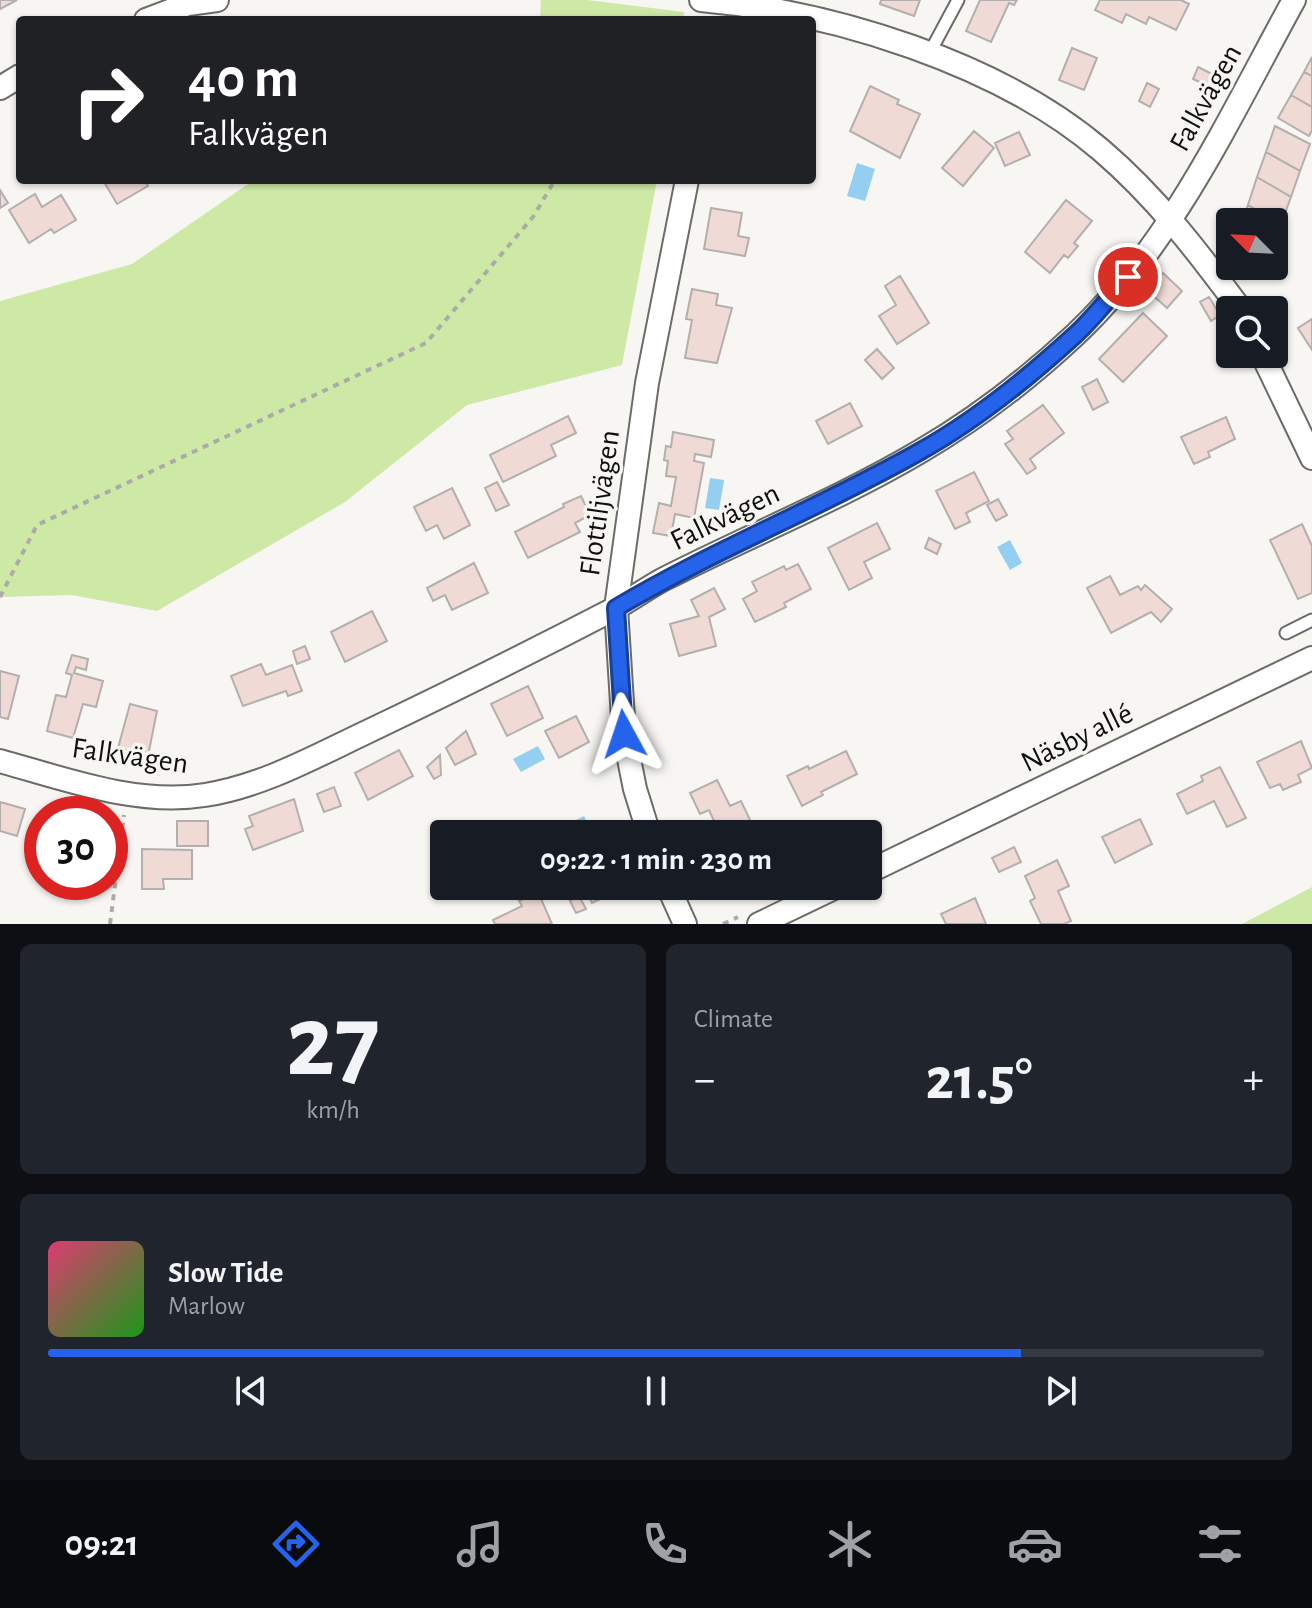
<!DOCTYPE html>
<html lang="en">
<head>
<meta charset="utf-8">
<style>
	:root { --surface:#171b24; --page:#20242c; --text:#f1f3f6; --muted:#9ea1a6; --line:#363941; --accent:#2563eb }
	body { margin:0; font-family:"Alegreya Sans",sans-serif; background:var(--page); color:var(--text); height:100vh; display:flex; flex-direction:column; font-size:30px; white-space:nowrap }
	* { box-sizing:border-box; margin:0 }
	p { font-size:26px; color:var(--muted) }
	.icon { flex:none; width:44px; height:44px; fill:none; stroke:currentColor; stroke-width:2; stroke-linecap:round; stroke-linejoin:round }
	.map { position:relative; height:924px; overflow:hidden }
	.side { display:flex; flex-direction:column; gap:20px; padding:20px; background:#0d0f14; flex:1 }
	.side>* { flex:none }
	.top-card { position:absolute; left:16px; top:16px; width:800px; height:168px; border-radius:8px; box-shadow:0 2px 6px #0004; background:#202124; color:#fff; overflow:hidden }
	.needle { width:52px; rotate:294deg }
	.fabs { position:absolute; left:1216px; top:208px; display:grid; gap:16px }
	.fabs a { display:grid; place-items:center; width:72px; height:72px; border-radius:8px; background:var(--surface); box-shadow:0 2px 6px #0004; font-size:40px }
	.speed { position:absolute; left:24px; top:796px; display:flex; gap:16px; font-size:40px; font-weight:700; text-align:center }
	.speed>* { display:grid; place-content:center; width:104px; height:104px; border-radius:50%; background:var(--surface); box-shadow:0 2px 6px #0004; line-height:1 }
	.speed .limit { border:12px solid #d22; background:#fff; color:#111 }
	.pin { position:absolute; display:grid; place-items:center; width:68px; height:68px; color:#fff; margin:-34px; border:4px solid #fff; border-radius:50%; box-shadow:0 2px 8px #0007 }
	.me { position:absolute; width:88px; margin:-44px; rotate:355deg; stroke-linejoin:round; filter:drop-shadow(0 0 6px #0008) }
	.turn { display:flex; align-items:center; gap:28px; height:168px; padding:0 40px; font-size:36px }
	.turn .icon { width:104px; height:104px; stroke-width:2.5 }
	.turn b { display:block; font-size:56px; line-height:68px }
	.big { font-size:60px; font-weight:600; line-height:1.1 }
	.side .card { flex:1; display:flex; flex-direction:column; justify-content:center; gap:12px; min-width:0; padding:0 28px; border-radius:12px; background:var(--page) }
	.side .dial { align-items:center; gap:0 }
	.dial b { font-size:104px; line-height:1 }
	.song { display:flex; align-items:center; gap:24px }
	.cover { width:96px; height:96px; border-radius:12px; background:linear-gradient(135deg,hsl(340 70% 55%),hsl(120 70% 35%)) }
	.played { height:8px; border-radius:4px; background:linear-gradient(90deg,var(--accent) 80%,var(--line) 80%) }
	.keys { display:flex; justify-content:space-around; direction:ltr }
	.heat { display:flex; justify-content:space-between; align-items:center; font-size:44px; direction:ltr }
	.side .tiles { flex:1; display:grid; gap:20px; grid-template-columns:1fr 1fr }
	.card:last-child { grid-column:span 2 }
	.trip { position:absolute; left:430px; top:820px; width:452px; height:80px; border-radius:8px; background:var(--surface); box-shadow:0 2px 6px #0004; font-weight:600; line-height:80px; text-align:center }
	.dock { display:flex; height:128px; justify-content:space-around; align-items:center; background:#090b0e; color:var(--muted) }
	.dock .icon { width:56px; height:56px }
	.dock .current { color:var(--accent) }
	.dock b { font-size:36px; color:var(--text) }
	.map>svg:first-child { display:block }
	.green { fill:#cde9a5 }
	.water { fill:#94cff2 }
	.building { fill:#f0dad5; stroke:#b3afae; stroke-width:2 }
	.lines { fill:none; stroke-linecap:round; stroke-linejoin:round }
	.service-casing { stroke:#6b6b68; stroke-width:15 }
	.minor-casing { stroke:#6b6b68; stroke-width:26 }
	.path { stroke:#acaba8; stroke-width:4; stroke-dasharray:6 6; stroke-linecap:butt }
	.service { stroke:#fff; stroke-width:11 }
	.minor { stroke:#fff; stroke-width:22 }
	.route-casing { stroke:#184099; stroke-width:20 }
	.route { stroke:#2563eb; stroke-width:14 }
	.labels { text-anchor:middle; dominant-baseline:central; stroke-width:7; stroke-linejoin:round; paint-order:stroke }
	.street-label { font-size:30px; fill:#0f0f0e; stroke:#f7f6f2 }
</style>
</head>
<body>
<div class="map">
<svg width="1312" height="924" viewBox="0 0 1312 924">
	<rect width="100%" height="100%" fill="#f7f6f2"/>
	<!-- green -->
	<path class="green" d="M541 0H587L684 12 683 20H540Z
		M254 180H657L622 365 467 405 345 502 157 611 72 595 0 597V301L132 264Z
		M1312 887V924H1242Z"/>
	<!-- water -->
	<path class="water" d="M857 163 875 169 865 201 847 196Z
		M710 478 724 480 719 510 705 508Z
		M1010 540 1022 563 1010 570 997 547Z
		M538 746 545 759 521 772 513 759Z
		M584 816 590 829 579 834H566L562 827Z"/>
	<!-- building -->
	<path class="building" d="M0 0H17L0 9Z
		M881 0H920L914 16 880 4Z
		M980 0H1017L1014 5 1009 3 991 42 966 31Z
		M1100 0H1181L1189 4 1176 30 1149 17 1146 24 1126 14 1122 23 1095 10Z
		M1072 48 1097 58 1084 90 1059 80Z
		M1312 57V76L1304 72Z
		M1198 67 1218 77 1212 88 1193 79Z
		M1304 72 1312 76V107L1291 95Z
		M1147 83 1159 89 1150 107 1139 101Z
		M870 86 899 100 897 104 920 114 900 158 850 131Z
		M1291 95 1312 107V130L1309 136 1278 118Z
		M1275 126 1310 144 1300 171 1266 152Z
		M974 131 994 148 963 186 942 168Z
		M1019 132 1030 155 1005 166 995 143Z
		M1266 152 1300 171 1291 197 1257 177Z
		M1257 177 1291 197 1281 224 1248 205Z
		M103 180H144L148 186 117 204Z
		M0 190 8 203 0 208Z
		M35 194 42 207 61 195 76 220 54 233 51 229 29 243 9 210Z
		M1066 200 1092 221 1074 243 1078 246 1068 258 1064 255 1050 273 1025 252Z
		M1248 205 1281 224 1274 241V222H1242Z
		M711 208 742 213 738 236 749 238 745 256 704 249Z
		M1163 273 1182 291 1167 308 1147 290Z
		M900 276 929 323 897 344 879 316 896 305 885 286Z
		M692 289 718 294 716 305 732 308 717 363 685 358 692 320 686 319Z
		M1209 297 1220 315 1211 321 1200 302Z
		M1143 313 1167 336 1123 382 1099 359Z
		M1312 319V350L1298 328Z
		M877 349 894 368 882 379 865 360Z
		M1097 379 1108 402 1093 410 1082 387Z
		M850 403 862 426 828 444 816 421Z
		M1043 405 1064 433 1030 459 1036 468 1027 474 1005 444 1013 439 1007 431Z
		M568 416 576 433 551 445 556 456 503 482 490 455Z
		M1226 417 1235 439 1208 452 1210 457 1194 464 1181 437Z
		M673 432 714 440 711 457 695 454 694 461 704 463 694 518 675 514 671 536 653 533 659 503 671 506 676 477 666 476 668 461 664 460 666 446 671 447Z
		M974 472 989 501 966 513 970 522 955 529 936 491Z
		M497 482 509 505 496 511 485 488Z
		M452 488 470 525 444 539 437 525 426 531 414 507Z
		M581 496 590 515 575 523 580 532 528 558 515 532 564 507 563 504Z
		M998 499 1007 515 996 521 987 505Z
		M877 523 890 549 864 562 872 578 849 590 828 548Z
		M1302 524 1312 546V593L1298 599 1270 540Z
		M929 538 941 544 937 554 925 548Z
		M474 563 488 593 452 610 445 595 433 601 427 588Z
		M798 564 811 589 784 603 786 607 755 622 743 599 757 591 752 582 784 566 786 570Z
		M1110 576 1120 595 1138 586 1141 590 1145 585 1172 609 1161 622 1151 612 1111 633 1087 588Z
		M714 588 725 609 709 617 716 646 679 656 670 624 699 616 691 600Z
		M372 611 387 641 345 662 331 632Z
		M305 646 310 659 297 664 293 651Z
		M72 655 88 659 86 670 76 667 74 673 103 681 96 707 83 704 73 738 47 731 56 695 66 697 72 675 66 673Z
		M261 664 266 675 292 665 302 691 288 696 286 691 243 706 231 676Z
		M0 671 19 676 8 719 0 717Z
		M528 686 543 718 507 736 491 704Z
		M130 704 157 711 148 756 118 748Z
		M576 716 589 742 559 758 545 731Z
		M466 731 476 754 455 765 446 748Z
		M1301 741 1312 768 1298 775 1301 782 1283 790 1280 784 1270 788 1257 762Z
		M399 750 413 776 368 800 355 773Z
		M846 751 857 774 821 792 823 795 802 806 787 776 808 766 809 769Z
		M440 755 441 775 434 779 427 767Z
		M1220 767 1246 818 1227 827 1214 801 1187 814 1177 794 1203 781 1201 776Z
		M717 780 730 806 741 801 753 826 737 834H720L709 810 700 814 690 793Z
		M334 787 341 806 324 812 317 794Z
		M294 799 303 831 253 850 245 829 253 826 249 816Z
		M0 802 25 809 17 836 0 831Z
		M61 805 74 809V814H58Z
		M1140 819 1152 844 1115 863 1102 837Z
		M177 821H208V846H177Z
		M1014 847 1021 862 999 872 992 858Z
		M142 849 192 850V879H163L164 889H142Z
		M1057 860 1069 886 1058 891 1071 921 1064 924H1041L1030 901 1035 898 1025 876Z
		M584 886H623L624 888 592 903Z
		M538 892 552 924H495L493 920 522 906 519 901Z
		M579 896 586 909 576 913 570 901Z
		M975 898 986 924H946L941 914Z"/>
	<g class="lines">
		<defs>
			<path id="service" d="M929 54 958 0
				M1286 633 1312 620"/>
			<path id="minor" d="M701 0C833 12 999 63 1101 150 1156 197 1198 252 1241 310
				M146 20 188 4 217 0
				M0 88 20 76
				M1262 354 1312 458
				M0 761C65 779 137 806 205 795 263 786 316 756 369 731 451 692 533 651 614 609 630 600 646 589 662 580 748 536 838 500 921 451 976 419 1029 378 1075 335 1173 243 1230 116 1294 0
				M649 834 635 789 624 734 616 608 647 383 687 180
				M868 872 1312 658
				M668 886 685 924
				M759 924 838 886"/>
		</defs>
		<!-- service casing -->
		<use href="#service" class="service-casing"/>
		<!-- minor casing -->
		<use href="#minor" class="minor-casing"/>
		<!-- path -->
		<path class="path" d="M0 597 37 525 426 343 533 217 555 180
			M110 924 124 815
			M723 924 738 917"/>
		<!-- service -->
		<use href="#service" class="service"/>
		<!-- minor -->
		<use href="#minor" class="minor"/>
	</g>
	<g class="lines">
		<defs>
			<path id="route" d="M624 734 616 608C713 550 820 508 919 452 975 421 1028 378 1075 335 1094 318 1110 296 1128 277"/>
		</defs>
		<!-- route casing -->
		<use href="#route" class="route-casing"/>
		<!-- route -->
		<use href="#route" class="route"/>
	</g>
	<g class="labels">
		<!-- street labels -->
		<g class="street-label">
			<text transform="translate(1206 98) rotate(-61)">Falkvägen</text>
			<text transform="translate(600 503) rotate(-82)">Flottiljvägen</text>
			<text transform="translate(725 517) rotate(-26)">Falkvägen</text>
			<text transform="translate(1077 738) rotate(-26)">Näsby allé</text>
			<text transform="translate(130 756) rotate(8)">Falkvägen</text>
		</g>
	</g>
</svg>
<div class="fabs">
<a><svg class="needle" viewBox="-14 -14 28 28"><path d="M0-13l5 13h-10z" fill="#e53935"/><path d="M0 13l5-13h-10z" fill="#9ea1a6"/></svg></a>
<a><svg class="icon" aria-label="search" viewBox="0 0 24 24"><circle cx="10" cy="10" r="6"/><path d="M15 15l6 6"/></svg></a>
</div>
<div class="speed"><div class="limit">30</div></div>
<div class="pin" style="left:1128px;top:277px;background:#d93025"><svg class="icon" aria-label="arrive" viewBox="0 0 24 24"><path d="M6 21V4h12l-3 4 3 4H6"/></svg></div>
<svg class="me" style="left:624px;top:734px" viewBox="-20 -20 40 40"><path d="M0-17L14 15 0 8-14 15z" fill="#2563eb" stroke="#fff" stroke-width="4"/></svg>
<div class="trip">09:22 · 1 min · 230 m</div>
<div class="top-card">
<div class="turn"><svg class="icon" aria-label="right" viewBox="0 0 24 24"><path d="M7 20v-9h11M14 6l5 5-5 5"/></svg><div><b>40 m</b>Falkvägen</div></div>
</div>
</div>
<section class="side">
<div class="tiles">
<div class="card dial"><b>27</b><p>km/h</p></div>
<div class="card"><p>Climate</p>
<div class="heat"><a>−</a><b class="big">21.5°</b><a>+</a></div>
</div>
<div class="card">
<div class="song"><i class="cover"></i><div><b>Slow Tide</b><p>Marlow</p></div></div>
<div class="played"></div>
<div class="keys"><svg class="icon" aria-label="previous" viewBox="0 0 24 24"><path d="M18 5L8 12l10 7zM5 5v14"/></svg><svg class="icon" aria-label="pause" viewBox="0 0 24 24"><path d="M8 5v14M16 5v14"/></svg><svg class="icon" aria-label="next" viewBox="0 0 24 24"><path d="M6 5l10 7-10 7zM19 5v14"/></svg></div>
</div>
</div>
</section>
<nav class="dock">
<b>09:21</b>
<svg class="icon current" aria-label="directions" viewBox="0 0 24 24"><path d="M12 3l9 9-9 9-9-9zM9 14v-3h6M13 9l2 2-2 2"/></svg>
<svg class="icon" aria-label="music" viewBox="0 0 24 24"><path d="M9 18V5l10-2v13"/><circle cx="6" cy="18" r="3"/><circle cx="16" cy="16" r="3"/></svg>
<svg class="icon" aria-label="phone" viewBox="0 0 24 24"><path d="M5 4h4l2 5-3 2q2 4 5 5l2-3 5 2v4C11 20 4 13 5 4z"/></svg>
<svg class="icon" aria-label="climate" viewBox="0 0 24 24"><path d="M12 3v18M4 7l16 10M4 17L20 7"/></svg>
<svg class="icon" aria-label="car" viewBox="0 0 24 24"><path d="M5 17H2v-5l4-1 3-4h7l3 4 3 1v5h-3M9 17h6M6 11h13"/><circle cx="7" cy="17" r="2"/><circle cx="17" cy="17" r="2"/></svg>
<svg class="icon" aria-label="filters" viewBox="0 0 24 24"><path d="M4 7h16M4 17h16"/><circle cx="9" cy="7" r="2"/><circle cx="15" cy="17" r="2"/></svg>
</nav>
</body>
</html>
